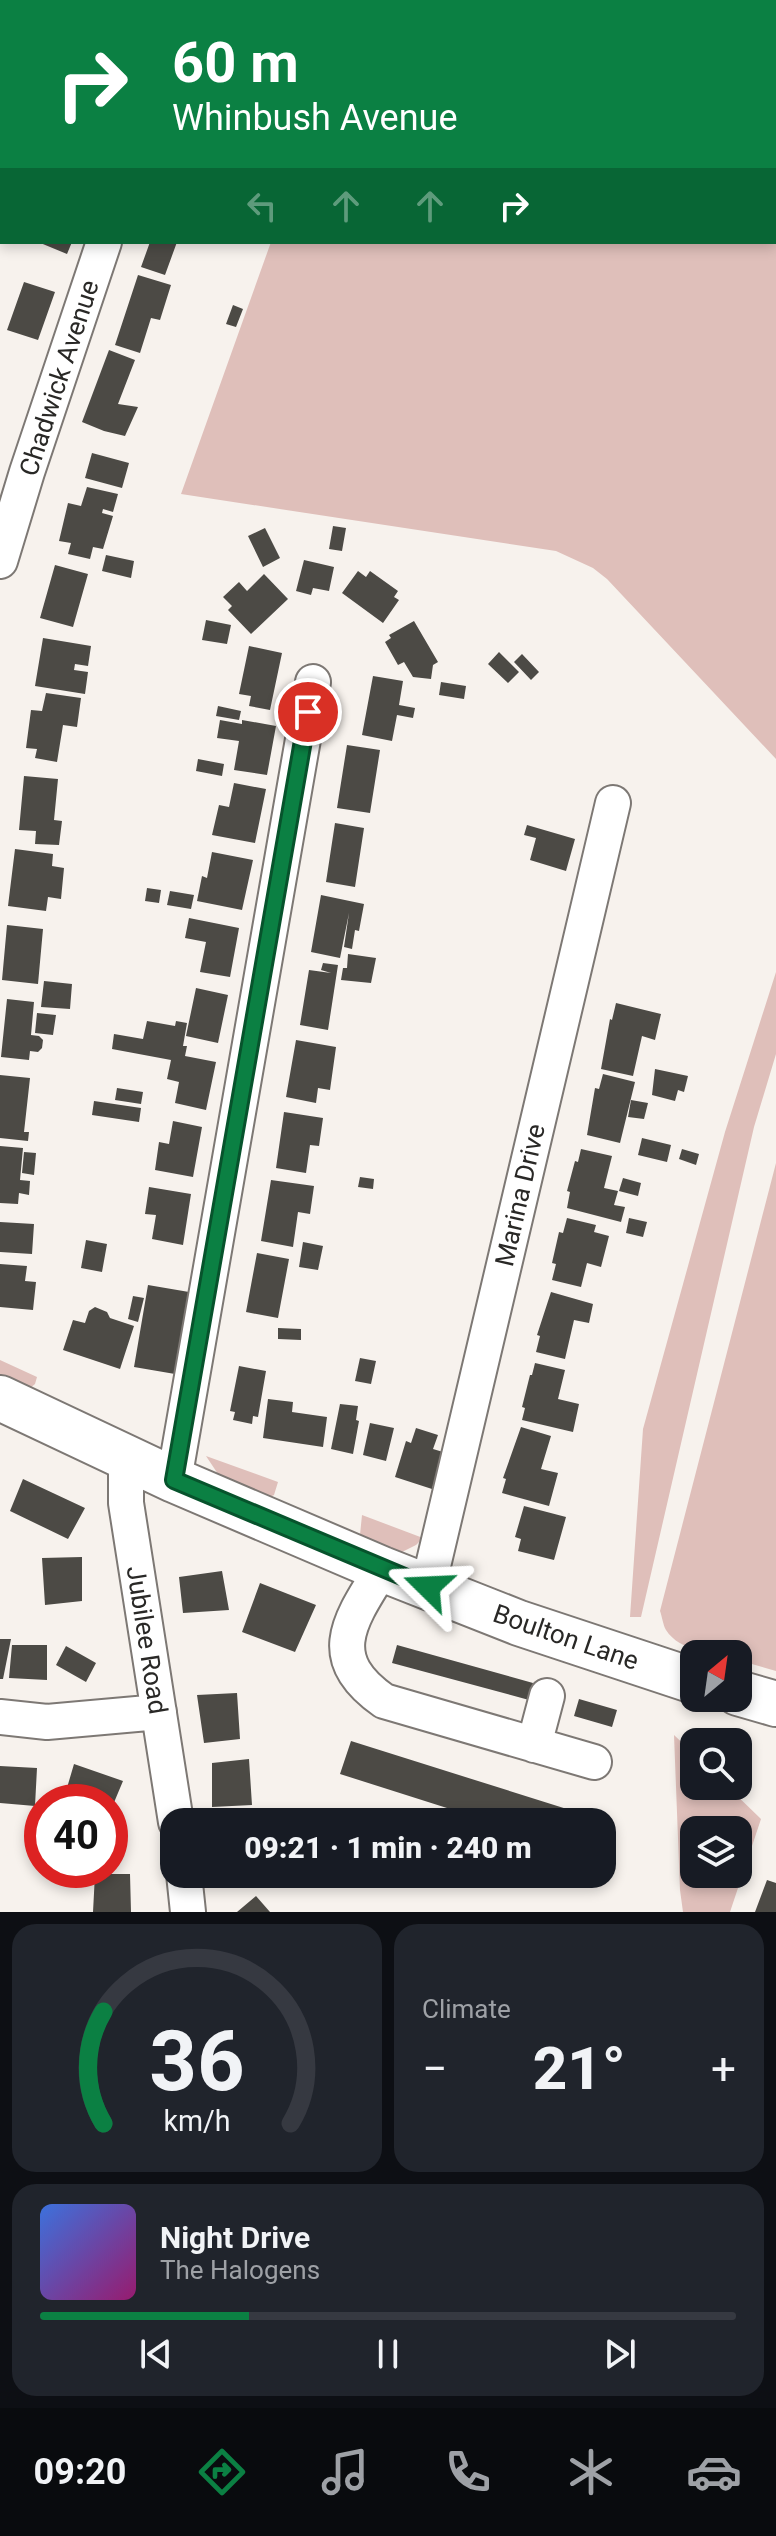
<!DOCTYPE html>
<html lang="en">
<head>
<meta charset="utf-8">
<style>
	:root { --surface:#171b24; --page:#20242c; --text:#f1f3f6; --muted:#9ea1a6; --line:#363941; --accent:#0b8043 }
	body { margin:0; font-family:Roboto,sans-serif; background:var(--page); color:var(--text); height:100vh; display:flex; flex-direction:column; font-size:30px; white-space:nowrap }
	* { box-sizing:border-box; margin:0 }
	p { font-size:26px; color:var(--muted) }
	.icon { flex:none; width:44px; height:44px; fill:none; stroke:currentColor; stroke-width:2; stroke-linecap:round; stroke-linejoin:round }
	.map { position:relative; height:1912px; overflow:hidden }
	.side { display:flex; flex-direction:column; gap:12px; padding:12px; background:#0d0f14; flex:1 }
	.side>* { flex:none }
	.top-card { position:absolute; left:0px; top:0px; width:776px; height:244px; box-shadow:0 4px 12px #0003; background:#0b8043; color:#fff; overflow:hidden }
	.needle { width:52px; rotate:29deg }
	.tools { position:absolute; left:680px; top:1640px; display:grid; gap:16px }
	.tools a { display:grid; place-items:center; width:72px; height:72px; border-radius:16px; background:var(--surface); box-shadow:0 4px 12px #0003; font-size:40px }
	.speed { position:absolute; left:24px; top:1784px; display:flex; gap:16px; font-size:40px; font-weight:700; text-align:center }
	.speed>* { display:grid; place-content:center; width:104px; height:104px; border-radius:50%; background:var(--surface); box-shadow:0 4px 12px #0003; line-height:1 }
	.speed .limit { border:12px solid #d22; background:#fff; color:#111 }
	.pin { position:absolute; display:grid; place-items:center; width:68px; height:68px; color:#fff; margin:-34px; border:4px solid #fff; border-radius:50%; box-shadow:0 2px 8px #0007 }
	.me { position:absolute; width:88px; margin:-44px; rotate:291deg; stroke-linejoin:round; filter:drop-shadow(0 0 6px #0008) }
	.turn { display:flex; align-items:center; gap:28px; height:168px; padding:0 40px; font-size:36px }
	.turn .icon { width:104px; height:104px; stroke-width:2.5 }
	.turn b { display:block; font-size:56px; line-height:68px }
	.lanes { display:flex; align-items:center; height:76px; padding:0 40px; background:#0003; justify-content:center; gap:40px; direction:ltr }
	.lanes .off { opacity:.35 }
	.big { font-size:60px; font-weight:800; line-height:1.1 }
	.side .tile { flex:1; display:flex; flex-direction:column; justify-content:center; gap:12px; min-width:0; padding:0 28px; border-radius:24px; background:var(--page) }
	.side .dial { align-items:center; gap:0 }
	.dial svg { height:208px; overflow:visible; fill:none; stroke:var(--line); stroke-width:7; stroke-linecap:round; text-anchor:middle }
	.dial text { fill:var(--text); stroke:none }
	.song { display:flex; align-items:center; gap:24px }
	.cover { width:96px; height:96px; border-radius:12px; background:linear-gradient(135deg,hsl(220 70% 55%),hsl(320 70% 35%)) }
	.played { height:8px; border-radius:4px; background:linear-gradient(90deg,var(--accent) 30%,var(--line) 30%) }
	.keys { display:flex; justify-content:space-around; direction:ltr }
	.heat { display:flex; justify-content:space-between; align-items:center; font-size:44px; direction:ltr }
	.side .tiles { flex:1; display:grid; gap:12px; grid-template-columns:1fr 1fr }
	.tile:last-child { grid-column:span 2 }
	.trip { position:absolute; left:160px; top:1808px; width:456px; height:80px; border-radius:24px; background:var(--surface); box-shadow:0 4px 12px #0003; font-weight:800; line-height:80px; text-align:center }
	.tabs { display:flex; height:128px; justify-content:space-around; align-items:center; background:#090b0e; color:var(--muted) }
	.tabs .icon { width:56px; height:56px }
	.tabs .current { color:var(--accent) }
	.tabs b { font-size:36px; color:var(--text) }
	.map>svg:first-child { display:block }
	.green { fill:#dfbfba; fill-rule:evenodd }
	.building { fill:#4c4a45 }
	.lines { fill:none; stroke-linecap:round; stroke-linejoin:round }
	.minor-casing { stroke:#7d7874; stroke-width:38 }
	.tertiary-casing { stroke:#7d7874; stroke-width:48 }
	.minor { stroke:#fff; stroke-width:34 }
	.tertiary { stroke:#fff; stroke-width:44 }
	.route-casing { stroke:#07532c; stroke-width:20 }
	.route { stroke:#0b8043; stroke-width:14 }
	.labels { text-anchor:middle; dominant-baseline:central; stroke-width:8; stroke-linejoin:round; paint-order:stroke }
	.street-label { font-size:26px; fill:#292826; stroke:#fff }
</style>
</head>
<body>
<div class="map">
<svg width="776" height="1912" viewBox="0 0 776 1912">
	<rect width="100%" height="100%" fill="#f7f2ed"/>
	<!-- green -->
	<path class="green" d="M355 0H608L609 2H354Z
		M776 137V759L607 579 593 568 556 551 181 494 271 242H774V138Z
		M776 972V1054L754 1127 641 1617H630L643 1429 725 1132Z
		M776 1163V1671L738 1660V1654C714 1654 680 1652 666 1630 663 1625 662 1616 660 1611Z
		M0 1360 37 1377 35 1384 29 1389 0 1377Z
		M206 1456 278 1482 274 1495 270 1497 218 1474Z
		M362 1515 423 1538 416 1545 402 1552 360 1535Z
		M674 1735 694 1754V1786H727L761 1819 730 1912H683L680 1890ZM694 1830H738V1874H694Z"/>
	<!-- building -->
	<path class="building" d="M38 242H72L67 254Z
		M150 242H177L165 275 141 267Z
		M138 275 171 285 160 320 151 318 140 353 115 345Z
		M24 282 55 292 38 340 7 330Z
		M233 305 243 309 236 327 226 324Z
		M109 350 135 360 118 404 138 407 125 436 104 431 82 422Z
		M92 453 129 463 122 488 85 478Z
		M87 487 118 494 113 512 103 509 102 513 113 516 103 549 93 547 90 559 68 554 71 543 59 541 68 503 81 506Z
		M333 526 346 528 342 551 329 549Z
		M265 528 280 558 263 567 248 536Z
		M106 555 134 561 131 578 102 571Z
		M304 560 334 567 329 591 313 588 311 595 296 591Z
		M55 565 88 574 73 627 40 618Z
		M358 571 366 577 370 571 398 591 394 597 399 600 383 623 342 593Z
		M264 574 288 599 251 634 228 610 232 606 223 597 239 582 247 591Z
		M206 620 231 625 227 644 202 640Z
		M414 621 438 662 433 665 431 679 413 677 404 662 398 665 385 642 391 638 389 635Z
		M43 638 91 646 88 666 75 664 74 670 88 672 85 694 35 686Z
		M249 646 282 653 270 710 249 706 251 696 239 694Z
		M499 652 519 672 508 683 488 664Z
		M522 654 539 672 531 680 514 662Z
		M373 676 403 681 399 705 415 708 413 718 397 715 392 741 362 735Z
		M441 682 466 686 464 699 439 695Z
		M46 693 81 698 77 727 63 725 57 762 35 758 37 749 26 748 31 710 42 711Z
		M218 706 241 711 239 720 216 716Z
		M220 720 242 724V720L276 726 267 775 234 770 239 741 217 738Z
		M347 745 380 750 370 813 337 808Z
		M198 759 224 764 222 776 196 771Z
		M24 776 58 779 54 820 62 821 59 845 35 844 36 831 19 830Z
		M234 783 266 789 255 843 212 835 219 805 229 807Z
		M335 823 364 828 355 887 326 882Z
		M527 825 575 839 566 871 530 860 536 838 524 835Z
		M15 849 53 854 52 866 64 868 61 899 48 897 46 911 8 906Z
		M212 852 253 860 242 910 197 901 202 876 207 878Z
		M147 888 161 890 159 903 145 901Z
		M170 891 194 895 191 909 167 905Z
		M321 895 364 904 359 931 355 930 352 949 344 947 349 913 340 958 311 952Z
		M189 918 239 928 230 977 200 972 206 942 185 938Z
		M7 925 43 929 38 984 2 980Z
		M348 954 376 958 371 983 341 980 343 968H347Z
		M323 963 338 965 328 1030 300 1025 309 970 331 973 321 970Z
		M44 981 72 984 70 1009 41 1007Z
		M196 988 228 995 218 1043 186 1036Z
		M7 999 34 1002 31 1035 39 1036 43 1040 42 1048 38 1052 30 1051 29 1060 1 1057Z
		M616 1003 661 1014 655 1040 642 1036 633 1076 601 1069 610 1019 612 1020Z
		M37 1013 56 1015 53 1035 35 1033Z
		M147 1021 175 1026 176 1021 187 1023 183 1046H187L185 1056 216 1062 206 1110 175 1103 179 1082 167 1079 171 1060 112 1049 114 1034 143 1039Z
		M296 1040 336 1047 330 1090 318 1088 316 1103 286 1097Z
		M655 1069 688 1076 684 1092 678 1090 675 1101 652 1095Z
		M603 1074 635 1082 620 1143 587 1135 595 1088 599 1089Z
		M0 1075 30 1078 24 1132H29L28 1141 0 1138Z
		M117 1088 143 1092 141 1104 115 1100Z
		M631 1100 648 1103 644 1119 628 1117Z
		M94 1101 141 1108 139 1122 92 1115Z
		M284 1112 323 1118 319 1146 310 1145 306 1173 276 1168Z
		M173 1121 202 1127 193 1177 155 1170 159 1142 169 1144Z
		M642 1138 671 1145 667 1162 638 1155Z
		M0 1146 23 1148 20 1180 30 1181 29 1195 19 1193 18 1204 0 1203Z
		M581 1149 612 1156 604 1188 618 1191 614 1205 625 1207 621 1222 567 1208 570 1192 567 1191 575 1161 578 1162Z
		M682 1149 699 1154 696 1165 679 1159Z
		M24 1152 36 1153 34 1175 22 1173Z
		M360 1177 374 1179 373 1189 358 1187Z
		M623 1178 641 1183 638 1196 619 1191Z
		M271 1180 314 1186 310 1214 298 1212 293 1247 261 1241Z
		M149 1187 191 1194 183 1245 152 1239 156 1215 145 1214Z
		M567 1218 596 1225 594 1232 609 1236 601 1267 587 1263 581 1287 552 1280 556 1264 552 1263 559 1232 563 1233Z
		M629 1218 647 1222 643 1237 626 1233Z
		M0 1222 34 1224 32 1254 0 1252Z
		M86 1240 107 1244 102 1272 81 1268Z
		M303 1242 323 1246 318 1270 299 1267Z
		M257 1253 289 1259 278 1318 246 1312Z
		M0 1264 27 1266 25 1281 36 1282 33 1310 0 1307Z
		M148 1285 189 1292 175 1374 134 1367Z
		M551 1292 593 1304 589 1323 574 1320 565 1359 536 1352 540 1336 537 1335Z
		M133 1296 144 1298 138 1322 128 1319Z
		M95 1307 107 1312 110 1318 134 1326 120 1369 63 1350 73 1320 85 1323 89 1311Z
		M278 1328 301 1329V1340L278 1339Z
		M360 1358 376 1361 371 1384 355 1381Z
		M535 1363 565 1370 558 1399 579 1404 573 1432 522 1420 525 1408 522 1407 530 1375H532Z
		M239 1366 266 1371 258 1417 253 1416 252 1424 233 1420 235 1412 230 1411Z
		M268 1399 293 1402 292 1412 327 1417 323 1447 263 1438Z
		M340 1404 358 1406 356 1420 359 1421 353 1454 331 1449Z
		M370 1423 394 1428 386 1461 363 1455Z
		M521 1427 551 1436 541 1469 558 1473 549 1506 502 1493 506 1479 503 1478Z
		M416 1428 438 1435 433 1449 443 1452 432 1489 395 1477 406 1441 411 1443Z
		M23 1479 85 1508 68 1539 10 1511Z
		M524 1506 566 1517 554 1560 518 1551 521 1539 515 1537Z
		M82 1557V1601L45 1605 42 1558Z
		M222 1571 229 1610 183 1613 179 1577Z
		M260 1583 316 1605 295 1652 242 1632Z
		M0 1639H11L3 1679H0Z
		M12 1645H47V1680L9 1678Z
		M397 1645 533 1683 529 1700 392 1663Z
		M66 1646 96 1663 86 1682 56 1665Z
		M237 1693 240 1739 204 1743 197 1695Z
		M579 1699 617 1710 612 1727 574 1716Z
		M351 1741 605 1821V1822H491L340 1774Z
		M249 1759 252 1805 212 1807V1763Z
		M74 1764 123 1781 110 1812V1802H76L64 1798Z
		M0 1766 37 1768 35 1806 0 1803Z
		M95 1874H130L131 1912H93Z
		M767 1880 776 1883V1912H755Z
		M256 1896 270 1912H237Z"/>
	<g class="lines">
		<defs>
			<path id="minor" d="M186 2 187 0
				M0 561 27 472 104 242
				M126 1458V1503L176 1822
				M174 1480 313 682
				M382 1569C350 1620 322 1658 384 1701L594 1762
				M428 1587 613 803
				M0 1717 47 1722 159 1712
				M534 1745 547 1696
				M184 1874 188 1912"/>
			<path id="tertiary" d="M0 1398 174 1480 382 1569 519 1623 694 1681
				M738 1693 776 1704"/>
		</defs>
		<!-- minor casing -->
		<use href="#minor" class="minor-casing"/>
		<!-- tertiary casing -->
		<use href="#tertiary" class="tertiary-casing"/>
		<!-- minor -->
		<use href="#minor" class="minor"/>
		<!-- tertiary -->
		<use href="#tertiary" class="tertiary"/>
	</g>
	<g class="lines">
		<defs>
			<path id="route" d="M308 712 174 1480 428 1587"/>
		</defs>
		<!-- route casing -->
		<use href="#route" class="route-casing"/>
		<!-- route -->
		<use href="#route" class="route"/>
	</g>
	<g class="labels">
		<!-- street labels -->
		<g class="street-label">
			<text transform="translate(59 378) rotate(-72)">Chadwick Avenue</text>
			<text transform="translate(520 1195) rotate(-77)">Marina Drive</text>
			<text transform="translate(566 1637) rotate(19)">Boulton Lane</text>
			<text transform="translate(147 1640) rotate(81)">Jubilee Road</text>
		</g>
	</g>
</svg>
<div class="tools">
<a><svg class="needle" viewBox="-14 -14 28 28"><path d="M0-13l5 13h-10z" fill="#e53935"/><path d="M0 13l5-13h-10z" fill="#9ea1a6"/></svg></a>
<a><svg class="icon" aria-label="search" viewBox="0 0 24 24"><circle cx="10" cy="10" r="6"/><path d="M15 15l6 6"/></svg></a>
<a><svg class="icon" aria-label="layers" viewBox="0 0 24 24"><path d="M12 4l9 5-9 5-9-5zM3 14l9 5 9-5"/></svg></a>
</div>
<div class="speed"><div class="limit">40</div></div>
<div class="pin" style="left:308px;top:712px;background:#d93025"><svg class="icon" aria-label="arrive" viewBox="0 0 24 24"><path d="M6 21V4h12l-3 4 3 4H6"/></svg></div>
<svg class="me" style="left:428px;top:1587px" viewBox="-20 -20 40 40"><path d="M0-17L14 15 0 8-14 15z" fill="#0b8043" stroke="#fff" stroke-width="4"/></svg>
<div class="trip">09:21 · 1 min · 240 m</div>
<div class="top-card">
<div class="turn"><svg class="icon" aria-label="right" viewBox="0 0 24 24"><path d="M7 20v-9h11M14 6l5 5-5 5"/></svg><div><b>60 m</b>Whinbush Avenue</div></div>
<div class="lanes"><svg class="icon off" aria-label="left" viewBox="0 0 24 24"><path d="M17 20v-9H6M10 6l-5 5 5 5"/></svg><svg class="icon off" aria-label="ahead" viewBox="0 0 24 24"><path d="M12 20V5M6 11l6-6 6 6"/></svg><svg class="icon off" aria-label="ahead" viewBox="0 0 24 24"><path d="M12 20V5M6 11l6-6 6 6"/></svg><svg class="icon" aria-label="right" viewBox="0 0 24 24"><path d="M7 20v-9h11M14 6l5 5-5 5"/></svg></div>
</div>
</div>
<section class="side">
<div class="tiles">
<div class="tile dial"><svg viewBox="0 0 100 80">
<path d="M14 69A42 42 0 1 1 86 69"/>
<path d="M14 69A42 42 0 0 1 14 26" stroke="#0b8043"/>
<text x="50" y="56" font-size="32" font-weight="700">36</text>
<text x="50" y="72" font-size="11">km/h</text>
</svg></div>
<div class="tile"><p>Climate</p>
<div class="heat"><a>−</a><b class="big">21°</b><a>+</a></div>
</div>
<div class="tile">
<div class="song"><i class="cover"></i><div><b>Night Drive</b><p>The Halogens</p></div></div>
<div class="played"></div>
<div class="keys"><svg class="icon" aria-label="previous" viewBox="0 0 24 24"><path d="M18 5L8 12l10 7zM5 5v14"/></svg><svg class="icon" aria-label="pause" viewBox="0 0 24 24"><path d="M8 5v14M16 5v14"/></svg><svg class="icon" aria-label="next" viewBox="0 0 24 24"><path d="M6 5l10 7-10 7zM19 5v14"/></svg></div>
</div>
</div>
</section>
<nav class="tabs">
<b>09:20</b>
<svg class="icon current" aria-label="directions" viewBox="0 0 24 24"><path d="M12 3l9 9-9 9-9-9zM9 14v-3h6M13 9l2 2-2 2"/></svg>
<svg class="icon" aria-label="music" viewBox="0 0 24 24"><path d="M9 18V5l10-2v13"/><circle cx="6" cy="18" r="3"/><circle cx="16" cy="16" r="3"/></svg>
<svg class="icon" aria-label="phone" viewBox="0 0 24 24"><path d="M5 4h4l2 5-3 2q2 4 5 5l2-3 5 2v4C11 20 4 13 5 4z"/></svg>
<svg class="icon" aria-label="climate" viewBox="0 0 24 24"><path d="M12 3v18M4 7l16 10M4 17L20 7"/></svg>
<svg class="icon" aria-label="car" viewBox="0 0 24 24"><path d="M5 17H2v-5l4-1 3-4h7l3 4 3 1v5h-3M9 17h6M6 11h13"/><circle cx="7" cy="17" r="2"/><circle cx="17" cy="17" r="2"/></svg>
</nav>
</body>
</html>
